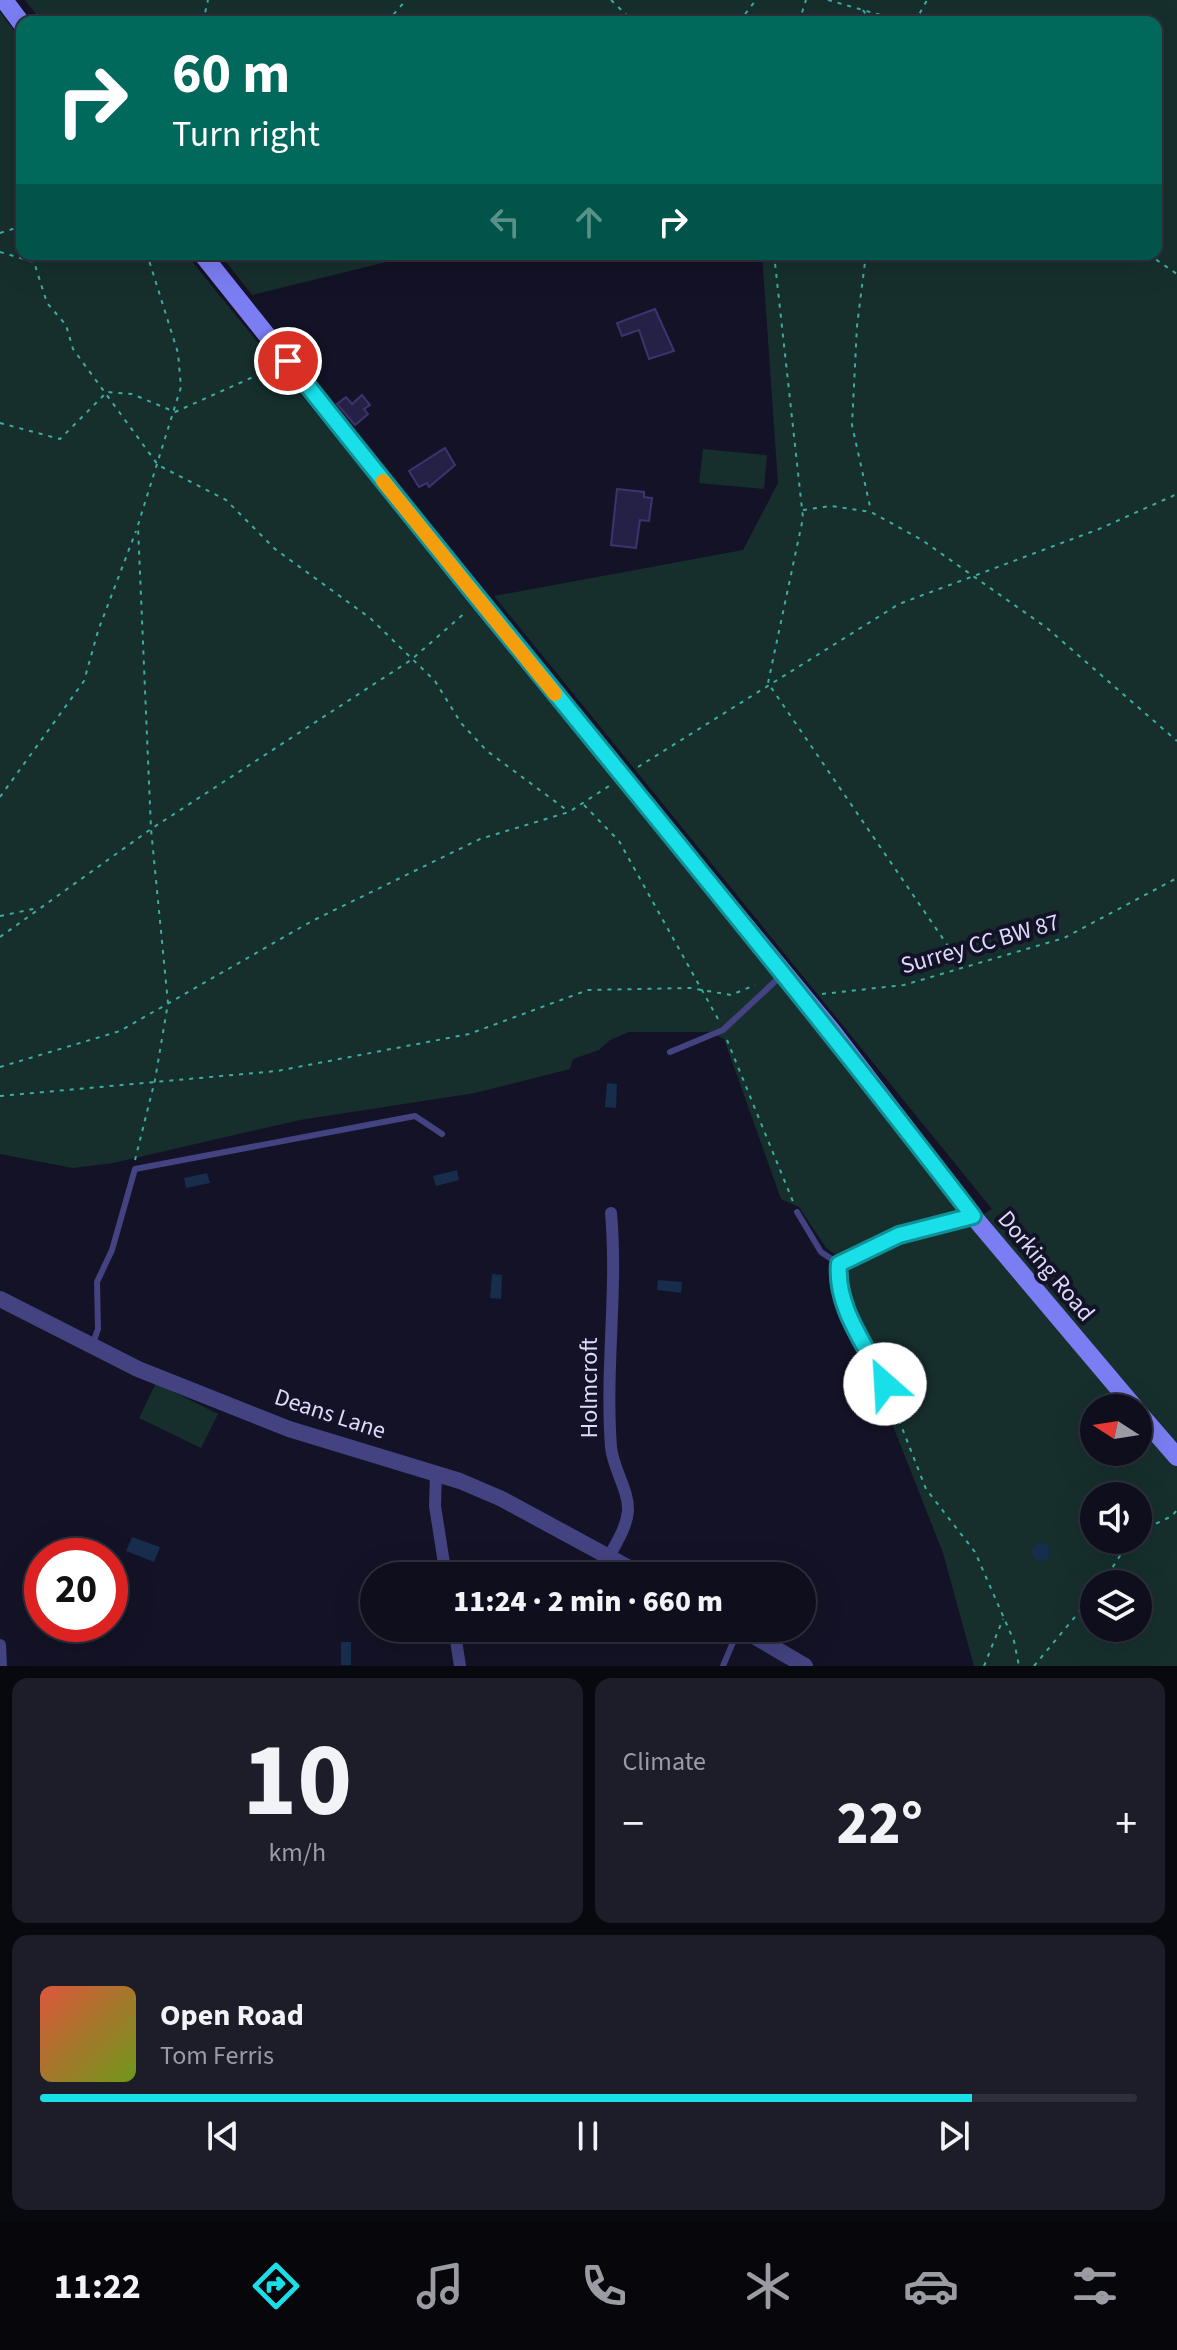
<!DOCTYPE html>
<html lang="en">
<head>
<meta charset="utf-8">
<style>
	:root { --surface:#0f0e1c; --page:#1d1c29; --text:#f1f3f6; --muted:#9b9ca3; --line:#2f2e3b; --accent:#19dfe9 }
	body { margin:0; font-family:"Source Sans 3",sans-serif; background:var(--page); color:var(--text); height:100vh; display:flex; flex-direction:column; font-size:30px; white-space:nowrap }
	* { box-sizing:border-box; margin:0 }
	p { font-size:26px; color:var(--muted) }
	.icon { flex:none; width:44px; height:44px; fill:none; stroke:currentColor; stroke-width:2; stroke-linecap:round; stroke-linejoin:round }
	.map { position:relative; height:1666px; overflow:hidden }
	.sheet { display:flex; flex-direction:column; gap:12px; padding:12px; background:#08080f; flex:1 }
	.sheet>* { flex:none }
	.guide { position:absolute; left:16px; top:16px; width:1146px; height:244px; border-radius:16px; box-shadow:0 8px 32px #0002,0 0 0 2px var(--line); background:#00695c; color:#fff; overflow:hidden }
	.needle { width:52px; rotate:282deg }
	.controls { position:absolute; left:1080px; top:1394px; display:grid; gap:16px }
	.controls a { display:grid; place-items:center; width:72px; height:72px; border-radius:50%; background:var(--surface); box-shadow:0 8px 32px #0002,0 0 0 2px var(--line); font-size:40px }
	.speed { position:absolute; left:24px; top:1538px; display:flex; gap:16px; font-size:40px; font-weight:700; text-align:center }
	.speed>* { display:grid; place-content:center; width:104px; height:104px; border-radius:50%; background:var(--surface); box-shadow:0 8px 32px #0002,0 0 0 2px var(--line); line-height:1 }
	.speed .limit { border:12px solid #d22; background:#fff; color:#111 }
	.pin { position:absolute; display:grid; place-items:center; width:68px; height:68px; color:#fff; margin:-34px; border:4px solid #fff; border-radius:50%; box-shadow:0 2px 8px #0007 }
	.me { position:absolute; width:88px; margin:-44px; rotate:334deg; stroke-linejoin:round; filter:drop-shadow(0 0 6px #0008) }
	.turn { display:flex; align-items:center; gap:28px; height:168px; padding:0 24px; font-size:36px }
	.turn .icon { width:104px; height:104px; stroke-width:2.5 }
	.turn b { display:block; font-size:56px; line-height:68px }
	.lanes { display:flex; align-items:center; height:76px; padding:0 24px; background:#0003; justify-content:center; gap:40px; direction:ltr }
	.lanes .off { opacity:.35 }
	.big { font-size:60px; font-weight:800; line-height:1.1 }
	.sheet .widget { flex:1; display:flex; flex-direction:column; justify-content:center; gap:12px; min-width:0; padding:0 28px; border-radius:16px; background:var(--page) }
	.sheet .dial { align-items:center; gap:0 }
	.dial b { font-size:104px; line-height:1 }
	.song { display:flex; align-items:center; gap:24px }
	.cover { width:96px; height:96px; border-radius:12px; background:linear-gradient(135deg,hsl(10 70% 55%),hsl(80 70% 35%)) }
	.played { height:8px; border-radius:4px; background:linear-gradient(90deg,var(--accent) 85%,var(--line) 85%) }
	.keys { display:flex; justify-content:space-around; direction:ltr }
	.heat { display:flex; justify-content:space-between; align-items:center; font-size:44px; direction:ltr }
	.sheet .tiles { flex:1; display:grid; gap:12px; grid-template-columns:1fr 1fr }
	.widget:last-child { grid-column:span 2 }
	.trip { position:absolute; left:360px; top:1562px; width:456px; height:80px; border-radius:40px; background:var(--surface); box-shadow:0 8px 32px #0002,0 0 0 2px var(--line); font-weight:800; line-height:80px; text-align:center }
	.dock { display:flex; height:128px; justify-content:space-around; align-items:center; background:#06060b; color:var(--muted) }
	.dock .icon { width:56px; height:56px }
	.dock .on { color:var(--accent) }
	.dock b { font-size:36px; color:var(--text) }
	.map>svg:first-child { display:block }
	.green { fill:#162f2d; fill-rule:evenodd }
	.water { fill:#162d4c }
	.building { fill:#252045; stroke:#3d346f; stroke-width:2 }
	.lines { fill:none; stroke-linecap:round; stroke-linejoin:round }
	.path { stroke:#3caea1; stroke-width:2; stroke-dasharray:4 6; stroke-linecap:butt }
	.service { stroke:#424380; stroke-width:6 }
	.minor { stroke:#424380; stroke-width:12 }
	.tertiary { stroke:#424380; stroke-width:16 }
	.secondary { stroke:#7b7ef2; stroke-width:18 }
	.route-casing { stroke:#109197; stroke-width:20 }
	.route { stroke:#19dfe9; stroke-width:14 }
	.slow { stroke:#f59e0b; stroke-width:14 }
	.labels { text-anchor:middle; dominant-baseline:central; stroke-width:8; stroke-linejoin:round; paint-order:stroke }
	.street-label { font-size:24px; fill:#dcdafb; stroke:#141226 }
</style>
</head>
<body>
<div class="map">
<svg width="1177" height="1666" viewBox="0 0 1177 1666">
	<rect width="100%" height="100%" fill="#141226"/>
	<!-- green -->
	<path class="green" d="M25 0H1177V1666H974L943 1553 854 1327 842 1284 853 1263 915 1235 969 1223 992 1209 494 596 743 550 778 483 762 254H1156V22H42ZM1094 1408H1138V1452H1094ZM1094 1496H1138V1540H1094ZM1094 1584H1138V1628H1094Z
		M0 12 22 41V254H186L962 1206 959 1213 907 1226 839 1257 826 1248 799 1207 781 1199 724 1039 709 1032H629L610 1040 599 1050 573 1059 570 1069 475 1093 300 1120 113 1163 73 1168 0 1154Z
		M220 254H419L252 295Z
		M703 449 767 455 764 489 699 483Z
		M156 1383 218 1414 201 1448 139 1418Z"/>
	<!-- water -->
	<path class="water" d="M607 1083 617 1084 616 1108 605 1107Z
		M457 1170 459 1180 436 1186 433 1176Z
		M207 1173 210 1183 186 1188 184 1178Z
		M492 1274 502 1275 501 1299 490 1298Z
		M658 1280 682 1282 681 1293 657 1290Z
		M132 1537 160 1547 154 1562 126 1551Z
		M1032 1552a9 9 0 1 1 18 0a9 9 0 1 1-18 0Z
		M341 1642H351V1665H341Z"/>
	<!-- building -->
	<path class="building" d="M655 309 674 351 649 359 639 330 622 336 617 323Z
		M362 395 370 405 364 409 368 414 355 425 337 404 346 397 352 404Z
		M445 448 455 465 429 487 427 483 419 487 409 471Z
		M617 489 644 492V497L652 498 649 521 640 520 636 548 611 545Z"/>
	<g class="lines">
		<!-- path -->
		<path class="path" d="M611 0 634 22
			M828 0 905 22
			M863 10 871 22
			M203 22 208 0
			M387 22 406 0
			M739 22 756 0
			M799 22 806 0
			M915 22 927 0
			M0 233 22 226
			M0 252 34 262 47 303 66 325 73 349 158 465 226 500 275 549 370 618 435 681 461 723 487 751 568 811
			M774 254 803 518 768 683 961 965
			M866 254 857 326 852 425 871 511
			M1148 254 1177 274
			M0 423 60 439 107 392 132 394 175 412 271 369
			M803 510 831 506 871 512 922 540 1047 628 1177 741
			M138 525 181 387 178 353 147 254
			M638 767 899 604 1099 529 1177 494
			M0 797 84 681 98 631 136 531
			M584 805 619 841 718 1019
			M0 916 38 908
			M0 937 151 829 411 660 467 611
			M822 994 904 985 1064 938 1177 878
			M727 1040 794 1204
			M0 1067 120 1031 312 921 480 839 569 812 609 786
			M0 1096 277 1071 469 1034 588 990 690 988 731 995 755 985
			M135 1160 155 1080 168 1003 151 829 138 527
			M888 1392 926 1489 975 1552 1014 1641 1019 1666
			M1138 1532 1172 1516 1177 1510
			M1102 1584 1130 1540
			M984 1666 1003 1619
			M1034 1666 1094 1594"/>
		<!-- service -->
		<path class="service" d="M670 1052 723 1030 783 974
			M797 1212 821 1252 839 1264
			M839 1264 899 1235 971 1216
			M839 1264C835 1307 867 1346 885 1384
			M93 1343 98 1329 97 1282 112 1250 135 1169 415 1116 442 1134
			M723 1666 739 1628"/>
		<!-- minor -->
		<path class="minor" d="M436 1472 435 1506 446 1576
			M609 1557C617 1541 626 1529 628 1511 629 1490 613 1469 611 1447 605 1368 618 1291 611 1213
			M454 1628 460 1666
			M0 1645 1 1666"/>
		<!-- tertiary -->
		<path class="tertiary" d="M0 1299 138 1369 289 1429 460 1481 502 1499 644 1576
			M740 1628 805 1666"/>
		<!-- secondary -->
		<path class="secondary" d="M4 0 22 24
			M202 254 479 601 832 1031 973 1216 1135 1408
			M1138 1412 1177 1457"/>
	</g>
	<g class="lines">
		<defs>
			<path id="route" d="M288 361C514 648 751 926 973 1216L899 1235 839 1264C835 1308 867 1346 885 1384"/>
		</defs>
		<!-- route casing -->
		<use href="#route" class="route-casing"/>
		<!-- route -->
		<use href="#route" class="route"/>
		<!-- slow -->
		<path class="slow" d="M383 481 555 694"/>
	</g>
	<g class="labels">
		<!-- street labels -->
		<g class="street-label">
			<text transform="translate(980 944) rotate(-16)">Surrey CC BW 87</text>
			<text transform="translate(1046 1266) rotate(50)">Dorking Road</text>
			<text transform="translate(589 1388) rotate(-90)">Holmcroft</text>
			<text transform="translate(330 1414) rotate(18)">Deans Lane</text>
		</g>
	</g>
</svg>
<div class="controls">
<a><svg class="needle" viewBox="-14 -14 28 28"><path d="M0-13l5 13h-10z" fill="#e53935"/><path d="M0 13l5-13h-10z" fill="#9b9ca3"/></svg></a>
<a><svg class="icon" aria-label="sound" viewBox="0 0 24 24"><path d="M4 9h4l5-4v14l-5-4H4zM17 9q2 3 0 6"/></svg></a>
<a><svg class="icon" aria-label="layers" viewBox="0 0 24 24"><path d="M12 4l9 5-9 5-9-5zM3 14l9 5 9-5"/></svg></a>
</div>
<div class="speed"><div class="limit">20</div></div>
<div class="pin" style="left:288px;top:361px;background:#d93025"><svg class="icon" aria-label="arrive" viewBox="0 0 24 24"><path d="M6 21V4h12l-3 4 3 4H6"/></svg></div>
<svg class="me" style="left:885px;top:1384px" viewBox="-20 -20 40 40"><circle r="19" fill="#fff"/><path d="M0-13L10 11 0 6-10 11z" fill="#19dfe9"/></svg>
<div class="trip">11:24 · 2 min · 660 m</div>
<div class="guide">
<div class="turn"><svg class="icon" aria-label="right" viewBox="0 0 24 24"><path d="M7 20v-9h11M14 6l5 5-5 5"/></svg><div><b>60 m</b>Turn right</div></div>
<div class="lanes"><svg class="icon off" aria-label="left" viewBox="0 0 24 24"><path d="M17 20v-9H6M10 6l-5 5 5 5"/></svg><svg class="icon off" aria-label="ahead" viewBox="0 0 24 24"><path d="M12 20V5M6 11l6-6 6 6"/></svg><svg class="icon" aria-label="right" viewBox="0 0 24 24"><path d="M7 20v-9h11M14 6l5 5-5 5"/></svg></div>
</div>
</div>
<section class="sheet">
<div class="tiles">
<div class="widget dial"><b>10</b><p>km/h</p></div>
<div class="widget"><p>Climate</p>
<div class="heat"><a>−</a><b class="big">22°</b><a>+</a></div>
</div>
<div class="widget">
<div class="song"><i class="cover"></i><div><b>Open Road</b><p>Tom Ferris</p></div></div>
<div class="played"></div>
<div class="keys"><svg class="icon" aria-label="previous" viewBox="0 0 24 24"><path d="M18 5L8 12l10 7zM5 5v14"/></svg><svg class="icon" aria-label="pause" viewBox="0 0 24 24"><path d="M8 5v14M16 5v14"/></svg><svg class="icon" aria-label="next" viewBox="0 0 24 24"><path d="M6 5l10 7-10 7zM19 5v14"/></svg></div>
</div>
</div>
</section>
<nav class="dock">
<b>11:22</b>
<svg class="icon on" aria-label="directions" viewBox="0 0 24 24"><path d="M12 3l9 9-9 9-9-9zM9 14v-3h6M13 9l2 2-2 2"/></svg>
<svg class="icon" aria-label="music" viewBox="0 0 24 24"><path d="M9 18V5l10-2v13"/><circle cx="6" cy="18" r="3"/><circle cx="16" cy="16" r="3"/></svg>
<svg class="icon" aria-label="phone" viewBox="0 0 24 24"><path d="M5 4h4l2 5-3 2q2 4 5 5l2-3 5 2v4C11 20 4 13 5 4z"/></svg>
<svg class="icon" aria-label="climate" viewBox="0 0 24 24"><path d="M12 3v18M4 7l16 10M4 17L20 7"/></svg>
<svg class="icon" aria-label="car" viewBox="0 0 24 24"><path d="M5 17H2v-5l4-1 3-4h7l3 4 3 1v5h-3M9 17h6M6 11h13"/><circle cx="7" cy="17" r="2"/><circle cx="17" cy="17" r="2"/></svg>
<svg class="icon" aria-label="filters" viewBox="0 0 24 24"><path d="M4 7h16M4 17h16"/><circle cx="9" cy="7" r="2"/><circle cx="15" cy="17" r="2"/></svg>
</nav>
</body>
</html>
